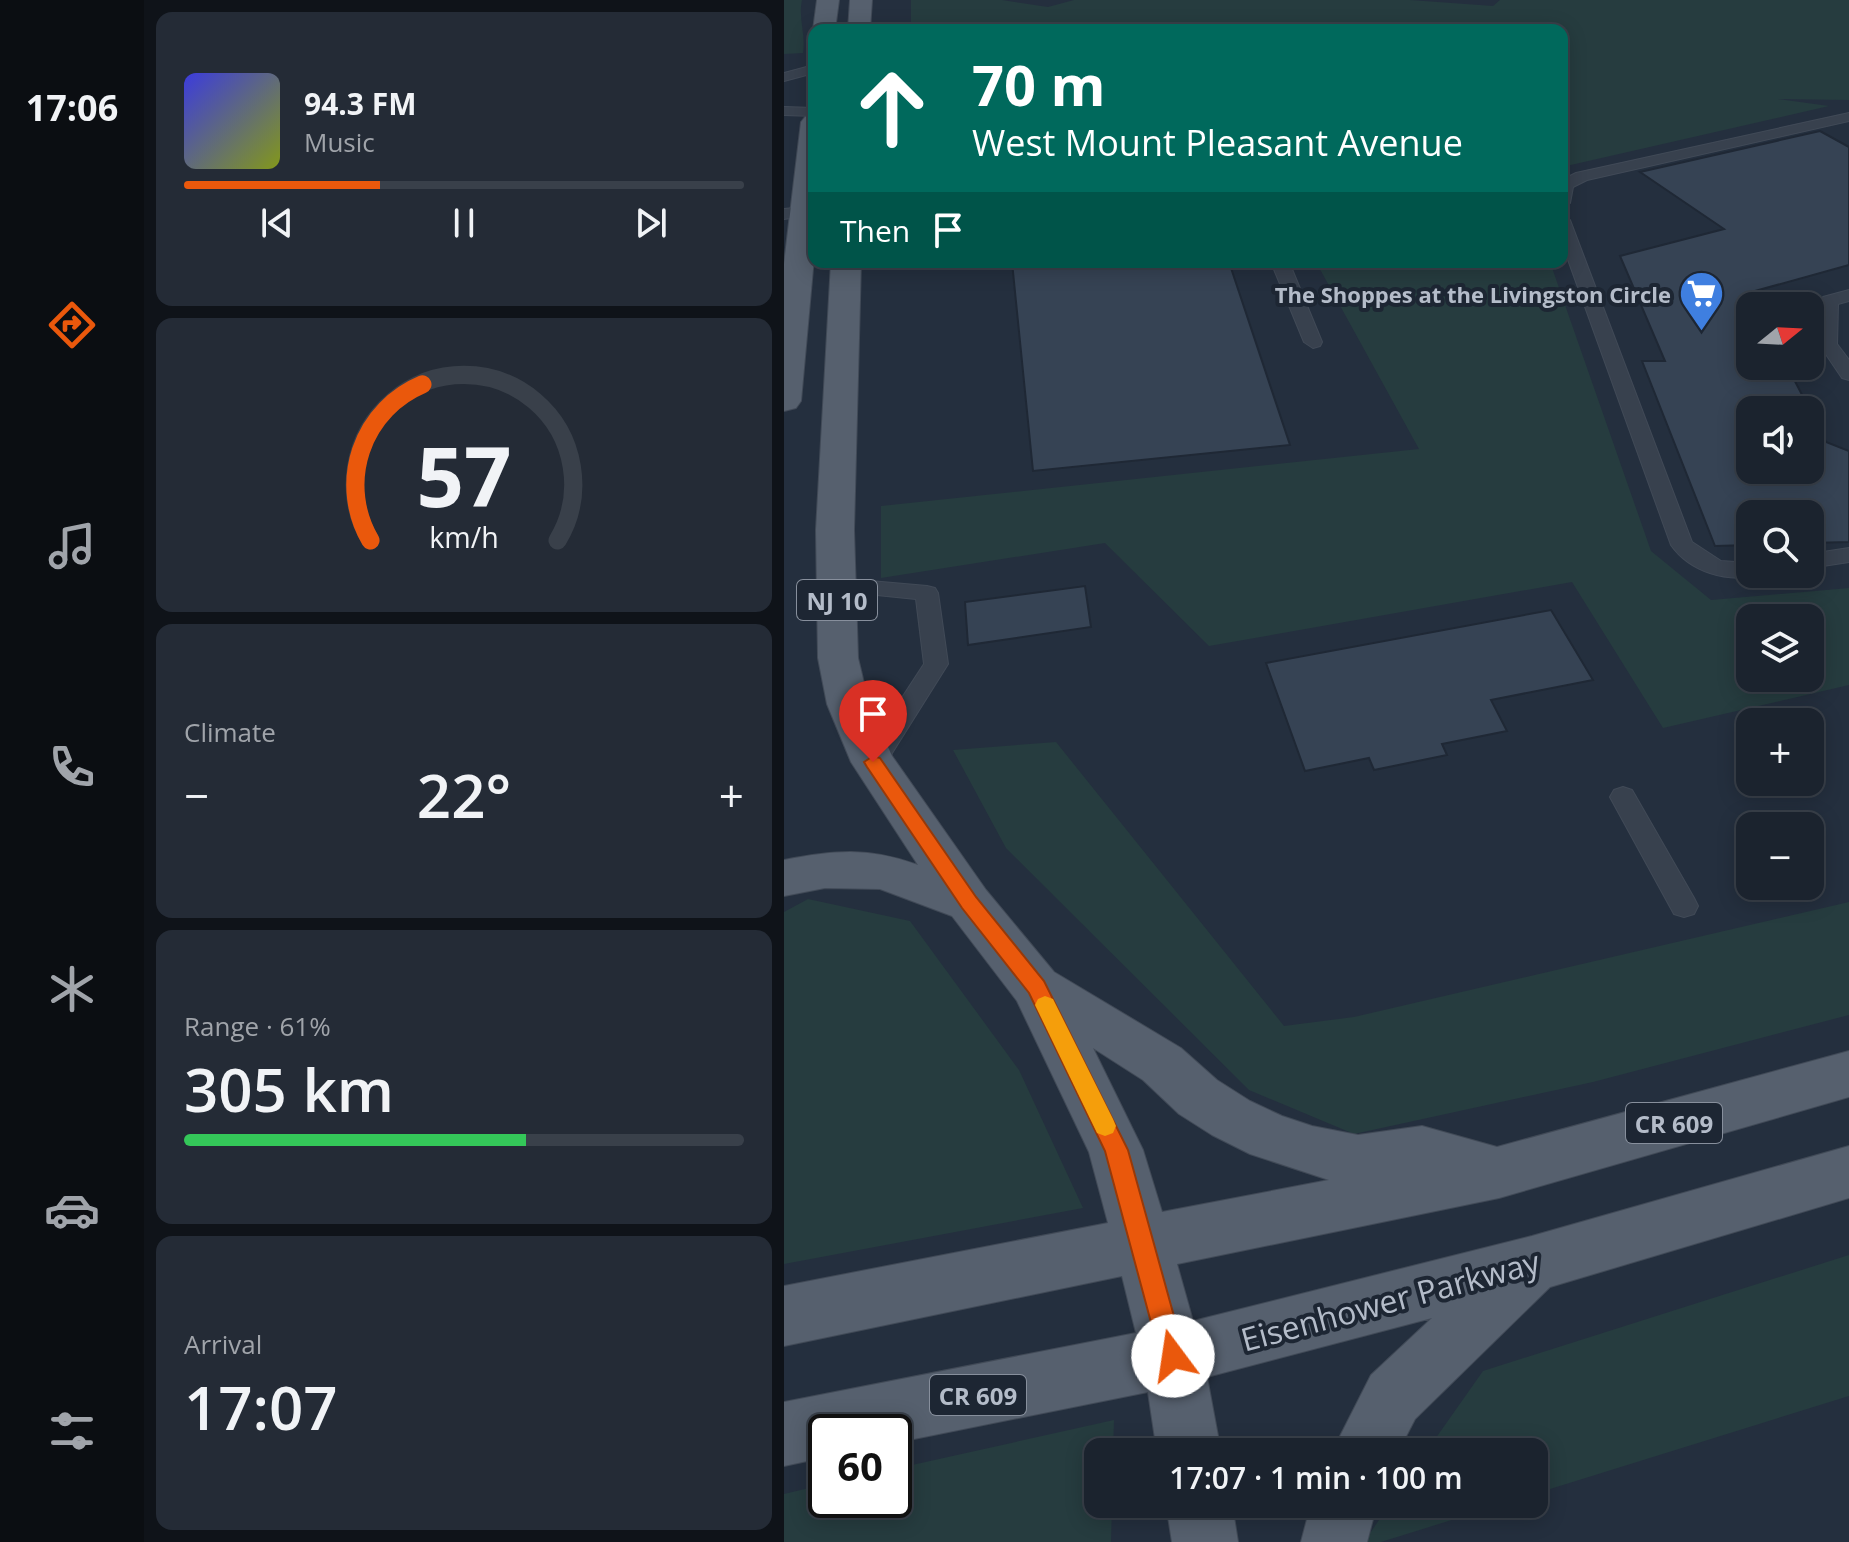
<!DOCTYPE html>
<html lang="en">
<head>
<meta charset="utf-8">
<style>
	:root { --surface:#1b232e; --page:#242b36; --text:#f1f3f6; --muted:#a0a4aa; --line:#39404a; --accent:#ea580c }
	body { margin:0; font-family:"Open Sans",sans-serif; background:var(--page); color:var(--text); height:100vh; display:flex; flex-direction:column; font-size:30px; white-space:nowrap }
	* { box-sizing:border-box; margin:0 }
	p { font-size:26px; color:var(--muted) }
	.icon { flex:none; width:44px; height:44px; fill:none; stroke:currentColor; stroke-width:2; stroke-linecap:round; stroke-linejoin:round }
	.map { position:relative; flex:1; overflow:hidden }
	.side { display:flex; flex-direction:column; gap:12px; padding:12px; background:#0f1319; width:640px }
	.side>* { flex:none }
	.banner { position:absolute; left:24px; top:24px; width:760px; height:244px; border-radius:16px; box-shadow:0 4px 20px #0003,0 0 0 2px var(--line); background:#00695c; color:#fff; overflow:hidden }
	.needle { width:52px; rotate:72deg }
	.buttons { position:absolute; left:952px; top:292px; display:grid; gap:16px }
	.buttons a { display:grid; place-items:center; width:88px; height:88px; border-radius:16px; background:var(--surface); box-shadow:0 4px 20px #0003,0 0 0 2px var(--line); font-size:40px }
	.speed { position:absolute; left:24px; top:1414px; display:flex; gap:16px; font-size:40px; font-weight:700; text-align:center }
	.speed>* { display:grid; place-content:center; width:104px; height:104px; border-radius:50%; background:var(--surface); box-shadow:0 4px 20px #0003,0 0 0 2px var(--line); line-height:1 }
	.speed .limit { border:4px solid #111; border-radius:12px; background:#fff; color:#111 }
	.pin { position:absolute; display:grid; place-items:center; width:68px; height:68px; color:#fff; margin:-82px -34px; border-radius:50% 50% 50% 0; rotate:-45deg; box-shadow:0 0 8px #0007 }
	.pin .icon { rotate:45deg }
	.me { position:absolute; width:88px; margin:-44px; rotate:346deg; stroke-linejoin:round; filter:drop-shadow(0 0 6px #0008) }
	.turn { display:flex; align-items:center; gap:28px; height:168px; padding:0 32px; font-size:36px }
	.turn .icon { width:104px; height:104px; stroke-width:2.5 }
	.turn b { display:block; font-size:56px; line-height:68px }
	.then { display:flex; align-items:center; height:76px; padding:0 32px; background:#0003; gap:16px; font-size:30px }
	.big { font-size:60px; font-weight:600; line-height:1.1 }
	.side .widget { flex:1; display:flex; flex-direction:column; justify-content:center; gap:12px; min-width:0; padding:0 28px; border-radius:16px; background:var(--page) }
	.side .dial { align-items:center; gap:0 }
	.dial svg { height:208px; overflow:visible; fill:none; stroke:var(--line); stroke-width:7; stroke-linecap:round; text-anchor:middle }
	.dial text { fill:var(--text); stroke:none }
	.song { display:flex; align-items:center; gap:24px }
	.cover { width:96px; height:96px; border-radius:12px; background:linear-gradient(135deg,hsl(240 70% 55%),hsl(70 70% 35%)) }
	.played { height:8px; border-radius:4px; background:linear-gradient(90deg,var(--accent) 35%,var(--line) 35%) }
	.keys { display:flex; justify-content:space-around; direction:ltr }
	.heat { display:flex; justify-content:space-between; align-items:center; font-size:44px; direction:ltr }
	.charge { height:12px; border-radius:6px; background:linear-gradient(90deg,#34c759 61%,var(--line) 0) }
	.trip { position:absolute; left:300px; top:1438px; width:464px; height:80px; border-radius:16px; background:var(--surface); box-shadow:0 4px 20px #0003,0 0 0 2px var(--line); font-weight:600; line-height:80px; text-align:center }
	main { display:flex; flex:1; min-height:0 }
	.menu { display:flex; flex-direction:column; width:144px; justify-content:space-around; align-items:center; background:#0b0e12; color:var(--muted) }
	.menu .icon { width:56px; height:56px }
	.menu .on { color:var(--accent) }
	.menu b { font-size:36px; color:var(--text) }
	.map>svg:first-child { display:block }
	.green { fill:#263c3f; fill-rule:evenodd }
	.building { fill:#364354; stroke:#1f2835; stroke-width:2 }
	.lines { fill:none; stroke-linecap:round; stroke-linejoin:round }
	.service-casing { stroke:#414a57; stroke-width:2 }
	.primary-casing { stroke:#414a57; stroke-width:2 }
	.service { fill:#38414e; fill-rule:evenodd }
	.primary { fill:#56606e; fill-rule:evenodd }
	.route { fill:#ea580c; stroke:#983908; stroke-width:2 }
	.slow { fill:#f59e0b }
	.labels { text-anchor:middle; dominant-baseline:central; stroke-width:8; stroke-linejoin:round; paint-order:stroke }
	.far-poi-label { font-size:22px; font-weight:bold; fill:#b4bcc9; stroke:#1d2633; text-anchor:end }
	.shield { fill:#1d2633; stroke:#878f9c; stroke-width:2 }
	.shield-label { font-size:24px; font-weight:bold; fill:#b4bcc9 }
	.near-street-label { font-size:32px; fill:#b4bcc9; stroke:#1d2633 }
</style>
</head>
<body>
<main>
<nav class="menu">
<b>17:06</b>
<svg class="icon on" aria-label="directions" viewBox="0 0 24 24"><path d="M12 3l9 9-9 9-9-9zM9 14v-3h6M13 9l2 2-2 2"/></svg>
<svg class="icon" aria-label="music" viewBox="0 0 24 24"><path d="M9 18V5l10-2v13"/><circle cx="6" cy="18" r="3"/><circle cx="16" cy="16" r="3"/></svg>
<svg class="icon" aria-label="phone" viewBox="0 0 24 24"><path d="M5 4h4l2 5-3 2q2 4 5 5l2-3 5 2v4C11 20 4 13 5 4z"/></svg>
<svg class="icon" aria-label="climate" viewBox="0 0 24 24"><path d="M12 3v18M4 7l16 10M4 17L20 7"/></svg>
<svg class="icon" aria-label="car" viewBox="0 0 24 24"><path d="M5 17H2v-5l4-1 3-4h7l3 4 3 1v5h-3M9 17h6M6 11h13"/><circle cx="7" cy="17" r="2"/><circle cx="17" cy="17" r="2"/></svg>
<svg class="icon" aria-label="filters" viewBox="0 0 24 24"><path d="M4 7h16M4 17h16"/><circle cx="9" cy="7" r="2"/><circle cx="15" cy="17" r="2"/></svg>
</nav>
<section class="side">
<div class="widget">
<div class="song"><i class="cover"></i><div><b>94.3 FM</b><p>Music</p></div></div>
<div class="played"></div>
<div class="keys"><svg class="icon" aria-label="previous" viewBox="0 0 24 24"><path d="M18 5L8 12l10 7zM5 5v14"/></svg><svg class="icon" aria-label="pause" viewBox="0 0 24 24"><path d="M8 5v14M16 5v14"/></svg><svg class="icon" aria-label="next" viewBox="0 0 24 24"><path d="M6 5l10 7-10 7zM19 5v14"/></svg></div>
</div>
<div class="widget dial"><svg viewBox="0 0 100 80">
<path d="M14 69A42 42 0 1 1 86 69"/>
<path d="M14 69A42 42 0 0 1 34 9" stroke="#ea580c"/>
<text x="50" y="56" font-size="32" font-weight="700">57</text>
<text x="50" y="72" font-size="11">km/h</text>
</svg></div>
<div class="widget"><p>Climate</p>
<div class="heat"><a>−</a><b class="big">22°</b><a>+</a></div>
</div>
<div class="widget"><p>Range · 61%</p><b class="big">305 km</b><div class="charge"></div></div>
<div class="widget"><p>Arrival</p><b class="big">17:07</b></div>
</section>
<div class="map">
<svg width="1065" height="1542" viewBox="0 0 1065 1542">
	<rect width="100%" height="100%" fill="#242f3e"/>
	<!-- green -->
	<path class="green" d="M0 0H18C14 19 22 34 19 53L0 54Z
		M127 0H218L264 7 290 0H626L709 6 716 0H1065V100L994 99 1045 106 778 167V30H127Z
		M532 262H766L867 551 927 600 1065 588V685L879 728 788 582 425 646 321 543 97 578V506L635 449ZM966 618H1026V678H966Z
		M272 742 500 1026 570 1017 1065 902V1015L809 1082 570 1134 465 1090 222 848 169 750Z
		M24 899 126 921 235 1070 299 1208 0 1264V912Z
		M1065 1255V1396L750 1494V1452H642L699 1371Z
		M330 1420 329 1452H314V1504H328L327 1542H0V1494L42 1484V1500H110V1469Z
		M606 1504H719L597 1542H580Z"/>
	<!-- building -->
	<path class="building" d="M1036 131 1065 147V265L964 293 971 306H966V366H1003L1026 410H966V470H1026V411L1042 442 1065 451V542L1026 543V514H966V545L931 546 858 361H881L836 256 940 229 856 172Z
		M228 262H445L506 445 249 471Z
		M301 586 307 627 184 645 181 602Z
		M767 610 809 680 707 700 723 731 658 744 663 755 590 770 585 758 521 771 482 663Z"/>
	<g class="lines">
		<defs>
			<path id="service" d="M30 65V73L0 81V73Z
				M0 107 30 108V116L0 115Z
				M1065 113V121L803 180 789 187 786 203 778 208V180L792 173Z
				M20 207 28 212 26 215 0 219V209Z
				M778 215 786 220 908 542 937 561 966 563V574L974 575C943 583 906 572 887 545L778 243Z
				M487 262H505L538 342 536 346 529 348 520 342Z
				M1065 290V301L1054 304 1053 344 1065 360V380L1058 378 1035 344 1036 301 1039 297Z
				M1065 548V562L1026 568V554Z
				M52 578 143 586 151 588 154 593 164 664 98 769 89 771 80 769 76 762 140 664 132 599 44 590 41 585 44 580Z
				M839 787 848 790 910 898 914 906 910 914 900 917 890 914 826 797 830 790Z"/>
			<path id="primary" d="M33 0H55L51 30H29Z
				M66 0H88L86 30H64Z
				M30 114V258L17 401 12 408 0 411V264L17 122 21 117Z
				M47 262H77L70 530 74 658 85 704 108 756 202 890 270 972 397 1048 433 1080 466 1101 498 1116 528 1126 574 1135 638 1126 713 1147 1065 1051V1097L715 1198 393 1264 409 1321 748 1236 1065 1146V1198L766 1287 631 1419 614 1452H548L587 1375 648 1318 423 1377 437 1452H373L364 1392 110 1443V1432H42V1457L0 1466V1402L352 1333 338 1276 0 1346V1286L324 1223 305 1152 233 1001 168 916 96 889 41 888 0 896V860C51 850 85 847 134 865L67 762 43 704 34 658 32 530ZM309 1048 359 1080 395 1114 428 1135 466 1154 545 1180 378 1212 359 1150Z
				M382 1504H448L454 1542H388Z
				M527 1504H593L583 1542H517Z"/>
		</defs>
		<!-- service casing -->
		<use href="#service" class="service-casing"/>
		<!-- primary casing -->
		<use href="#primary" class="primary-casing"/>
		<!-- service -->
		<use href="#service" class="service"/>
		<!-- primary -->
		<use href="#primary" class="primary"/>
	</g>
	<!-- route -->
	<path class="route" d="M89 756 96 758 192 897 260 981 344 1150 401 1356 398 1365 389 1369 380 1365 376 1356 321 1151 245 993 178 908 83 767 80 762Z"/>
	<!-- slow -->
	<path class="slow" d="M261 996 269 999 329 1119 332 1126 329 1133 321 1136 313 1133 251 1005 254 999Z"/>
	<!-- icons -->
	<defs>
		<symbol id="supermarket-pin" viewBox="-11 -11 22 30"><path d="M0 17L-7.5 6A9.5 9.5 0 1 1 7.5 6Z" fill="#3f7fe0" stroke="#1d2633"/><path d="M-6-5.5h2.5l.6 2H6L4.5 2H-2.5L-4.4-4H-6ZM-1.5 3.2a1.3 1.3 0 1 0 .1 0ZM3 3.2a1.3 1.3 0 1 0 .1 0Z" fill="#fff"/></symbol>
	</defs>
	<g fill-rule="evenodd">
		<use href="#supermarket-pin" x="892" y="268" width="51" height="69"/>
	</g>
	<g class="labels">
		<!-- far-poi labels -->
		<g class="far-poi-label">
			<text x="887" y="294">The Shoppes at the Livingston Circle</text>
		</g>
		<!-- shield labels -->
		<g class="shield">
			<rect x="13" y="580" width="80" height="40" rx="6"/>
			<rect x="842" y="1103" width="96" height="40" rx="6"/>
			<rect x="146" y="1375" width="96" height="40" rx="6"/>
		</g>
		<g class="shield-label">
			<text x="53" y="600">NJ 10</text>
			<text x="890" y="1123">CR 609</text>
			<text x="194" y="1395">CR 609</text>
		</g>
		<!-- near-street labels -->
		<g class="near-street-label">
			<text transform="translate(606 1300) rotate(-15)">Eisenhower Parkway</text>
		</g>
	</g>
</svg>
<div class="buttons">
<a><svg class="needle" viewBox="-14 -14 28 28"><path d="M0-13l5 13h-10z" fill="#e53935"/><path d="M0 13l5-13h-10z" fill="#a0a4aa"/></svg></a>
<a><svg class="icon" aria-label="sound" viewBox="0 0 24 24"><path d="M4 9h4l5-4v14l-5-4H4zM17 9q2 3 0 6"/></svg></a>
<a><svg class="icon" aria-label="search" viewBox="0 0 24 24"><circle cx="10" cy="10" r="6"/><path d="M15 15l6 6"/></svg></a>
<a><svg class="icon" aria-label="layers" viewBox="0 0 24 24"><path d="M12 4l9 5-9 5-9-5zM3 14l9 5 9-5"/></svg></a>
<a>+</a>
<a>−</a>
</div>
<div class="speed"><div class="limit">60</div></div>
<div class="pin" style="left:89px;top:762px;background:#d93025"><svg class="icon" aria-label="arrive" viewBox="0 0 24 24"><path d="M6 21V4h12l-3 4 3 4H6"/></svg></div>
<svg class="me" style="left:389px;top:1356px" viewBox="-20 -20 40 40"><circle r="19" fill="#fff"/><path d="M0-13L10 11 0 6-10 11z" fill="#ea580c"/></svg>
<div class="trip">17:07 · 1 min · 100 m</div>
<div class="banner">
<div class="turn"><svg class="icon" aria-label="ahead" viewBox="0 0 24 24"><path d="M12 20V5M6 11l6-6 6 6"/></svg><div><b>70 m</b>West Mount Pleasant Avenue</div></div>
<div class="then">Then<svg class="icon" aria-label="arrive" viewBox="0 0 24 24"><path d="M6 21V4h12l-3 4 3 4H6"/></svg></div>
</div>
</div>
</main>
</body>
</html>
